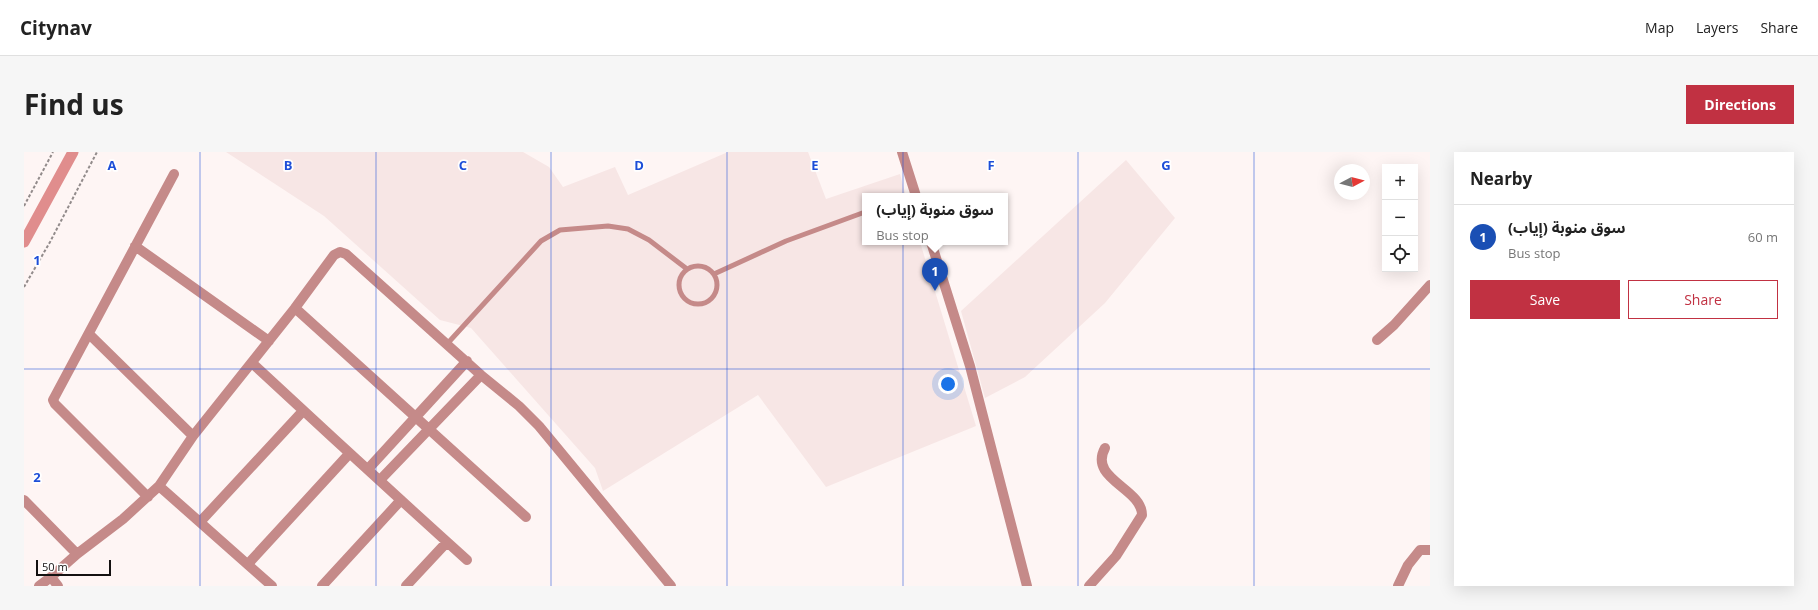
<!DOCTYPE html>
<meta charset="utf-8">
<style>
body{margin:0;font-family:"Open Sans","Noto Sans Arabic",sans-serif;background:#f6f6f6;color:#222}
.controls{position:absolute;right:12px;top:12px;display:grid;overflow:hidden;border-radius:0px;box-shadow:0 4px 16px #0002}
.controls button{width:36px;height:36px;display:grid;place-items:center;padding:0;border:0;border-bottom:1px solid #e0e0e0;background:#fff;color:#222;font:20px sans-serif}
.compass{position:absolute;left:1310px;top:12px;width:36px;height:36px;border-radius:50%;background:#fff;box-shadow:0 4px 16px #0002;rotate:83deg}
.scale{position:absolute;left:12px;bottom:10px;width:75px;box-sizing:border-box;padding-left:4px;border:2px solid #141111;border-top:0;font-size:11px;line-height:14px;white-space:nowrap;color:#141111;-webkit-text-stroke:3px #fff;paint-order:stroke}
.you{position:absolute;left:924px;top:232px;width:14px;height:14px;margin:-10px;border:3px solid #fff;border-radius:50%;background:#1a73e8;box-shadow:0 0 0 6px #1a73e833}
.badge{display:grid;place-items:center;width:26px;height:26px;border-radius:50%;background:#c13142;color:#fff;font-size:13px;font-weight:700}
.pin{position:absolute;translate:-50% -33px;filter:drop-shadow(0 1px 2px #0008)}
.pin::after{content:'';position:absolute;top:21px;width:14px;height:12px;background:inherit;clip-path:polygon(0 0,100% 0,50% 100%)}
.popup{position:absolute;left:838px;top:41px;width:146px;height:52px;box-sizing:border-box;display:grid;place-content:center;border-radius:0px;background:#fff;filter:drop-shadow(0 1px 3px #0005);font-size:13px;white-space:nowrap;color:#767676}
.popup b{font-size:15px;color:#222}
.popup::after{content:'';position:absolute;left:50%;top:100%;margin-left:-8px;border:8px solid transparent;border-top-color:#fff}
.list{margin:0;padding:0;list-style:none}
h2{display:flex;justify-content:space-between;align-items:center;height:52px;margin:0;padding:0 16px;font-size:17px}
h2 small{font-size:13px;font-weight:400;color:#767676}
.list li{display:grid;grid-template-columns:26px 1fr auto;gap:12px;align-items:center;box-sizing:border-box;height:64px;padding:0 16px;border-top:1px solid #e0e0e0}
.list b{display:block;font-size:15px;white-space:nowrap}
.list p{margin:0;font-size:13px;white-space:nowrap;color:#767676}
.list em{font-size:13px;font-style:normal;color:#767676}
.actions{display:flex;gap:8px;padding:12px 16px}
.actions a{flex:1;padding:9px 0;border:1px solid #c13142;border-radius:0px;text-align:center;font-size:14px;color:#c13142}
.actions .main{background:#c13142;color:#fff}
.icon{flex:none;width:22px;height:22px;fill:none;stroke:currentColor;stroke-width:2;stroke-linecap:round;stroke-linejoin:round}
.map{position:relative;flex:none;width:1406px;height:434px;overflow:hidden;border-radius:0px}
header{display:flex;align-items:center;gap:24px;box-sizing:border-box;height:56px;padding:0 20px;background:#fff;border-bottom:1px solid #e0e0e0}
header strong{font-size:19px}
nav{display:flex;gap:22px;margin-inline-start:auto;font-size:14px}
.intro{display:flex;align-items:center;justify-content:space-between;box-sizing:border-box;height:96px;padding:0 24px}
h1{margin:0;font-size:28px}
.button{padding:10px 18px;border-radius:0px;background:#c13142;color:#fff;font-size:14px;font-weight:700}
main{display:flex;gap:24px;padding:0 24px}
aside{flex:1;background:#fff;border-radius:0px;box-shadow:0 4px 16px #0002}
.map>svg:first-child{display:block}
</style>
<header>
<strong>Citynav</strong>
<nav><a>Map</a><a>Layers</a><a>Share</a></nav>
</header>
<div class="intro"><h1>Find us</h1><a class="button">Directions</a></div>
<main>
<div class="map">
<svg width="1406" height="434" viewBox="0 0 1406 434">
<rect width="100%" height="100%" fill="#fef5f4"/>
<path fill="#f7e6e5" d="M 202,0 L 499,0 L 525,15 L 539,35 L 591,15 L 604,43 L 704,0 L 784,0 L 802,47 L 876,22 L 882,44 L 841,44 L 841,90 L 896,90 L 952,274 L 802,335 L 734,243 L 579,339 L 571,316 L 447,176 L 416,168 L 300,64 Z
M 1102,8 L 1151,66 L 1081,151 L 1001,225 L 961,246 L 937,159 Z"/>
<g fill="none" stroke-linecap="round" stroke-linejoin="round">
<path stroke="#e08d8d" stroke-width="11" d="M 0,90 L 49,0"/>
<path stroke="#928b8b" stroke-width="2" stroke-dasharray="3 2" stroke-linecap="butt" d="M 0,54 L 29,0
M 0,135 L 26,90 L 73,0"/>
<path stroke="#c58a89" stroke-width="5" d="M655 133a19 19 0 1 1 38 0a19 19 0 1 1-38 0Z
M 690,122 L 762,89 L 841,60
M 423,192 L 517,89 L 536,78 L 584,74 L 604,77 L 625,88 L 663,117"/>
<path stroke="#c58a89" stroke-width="10" d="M 878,0 L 892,44
M 907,90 L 946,214 L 1003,434
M 111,94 L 245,189
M 271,156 L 502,365
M 65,182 L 169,284
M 1353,188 L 1370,173 L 1406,133
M 228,211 C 299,277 371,343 443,408
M 344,317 L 443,209
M 356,328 L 457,223
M 135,334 L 248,434
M 124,345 L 31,252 L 29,248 L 150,22
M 0,348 L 53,402 L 27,425 L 15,434
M 176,370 L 279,259
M 53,402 L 99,367 L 135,334 L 169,284 L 271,156 L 310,103 L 316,100 L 322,102 L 457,223 L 495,254 L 515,274 L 647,434
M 224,412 L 325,302
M 27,425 L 34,434
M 298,434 L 377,348
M 382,434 L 423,390
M 1065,434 L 1092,404 L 1118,363 C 1118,336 1064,327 1081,296
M 1374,434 L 1384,413 L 1396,398 L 1406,398"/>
</g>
<path fill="none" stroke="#1d4ed8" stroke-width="1" stroke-opacity="0.55" d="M 176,0 L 176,434M 352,0 L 352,434M 527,0 L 527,434M 703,0 L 703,434M 879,0 L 879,434M 1054,0 L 1054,434M 1230,0 L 1230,434M 0,217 L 1406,217"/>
<g font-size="13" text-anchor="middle" font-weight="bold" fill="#1d4ed8" stroke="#fff" stroke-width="3.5" stroke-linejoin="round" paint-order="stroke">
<text x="88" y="18">A</text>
<text x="264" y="18">B</text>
<text x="439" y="18">C</text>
<text x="615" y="18">D</text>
<text x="791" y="18">E</text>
<text x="967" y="18">F</text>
<text x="1142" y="18">G</text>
<text x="13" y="113">1</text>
<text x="13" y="330">2</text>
</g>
</svg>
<div class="controls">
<button>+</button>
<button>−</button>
<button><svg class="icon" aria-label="locate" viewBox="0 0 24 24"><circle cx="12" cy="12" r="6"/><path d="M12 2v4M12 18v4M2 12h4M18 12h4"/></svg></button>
</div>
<svg class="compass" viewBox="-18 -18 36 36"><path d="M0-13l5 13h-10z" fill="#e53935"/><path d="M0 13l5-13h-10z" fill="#767676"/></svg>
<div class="scale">50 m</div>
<div class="you"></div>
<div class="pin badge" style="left:911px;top:139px;background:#1a4fb4">1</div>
<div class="popup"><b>سوق منوبة (إياب)</b>Bus stop</div>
</div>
<aside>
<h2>Nearby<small></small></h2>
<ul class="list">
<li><span class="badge" style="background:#1a4fb4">1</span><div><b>سوق منوبة (إياب)</b><p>Bus stop</p></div><em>60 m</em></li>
</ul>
<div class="actions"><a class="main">Save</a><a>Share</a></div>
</aside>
</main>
